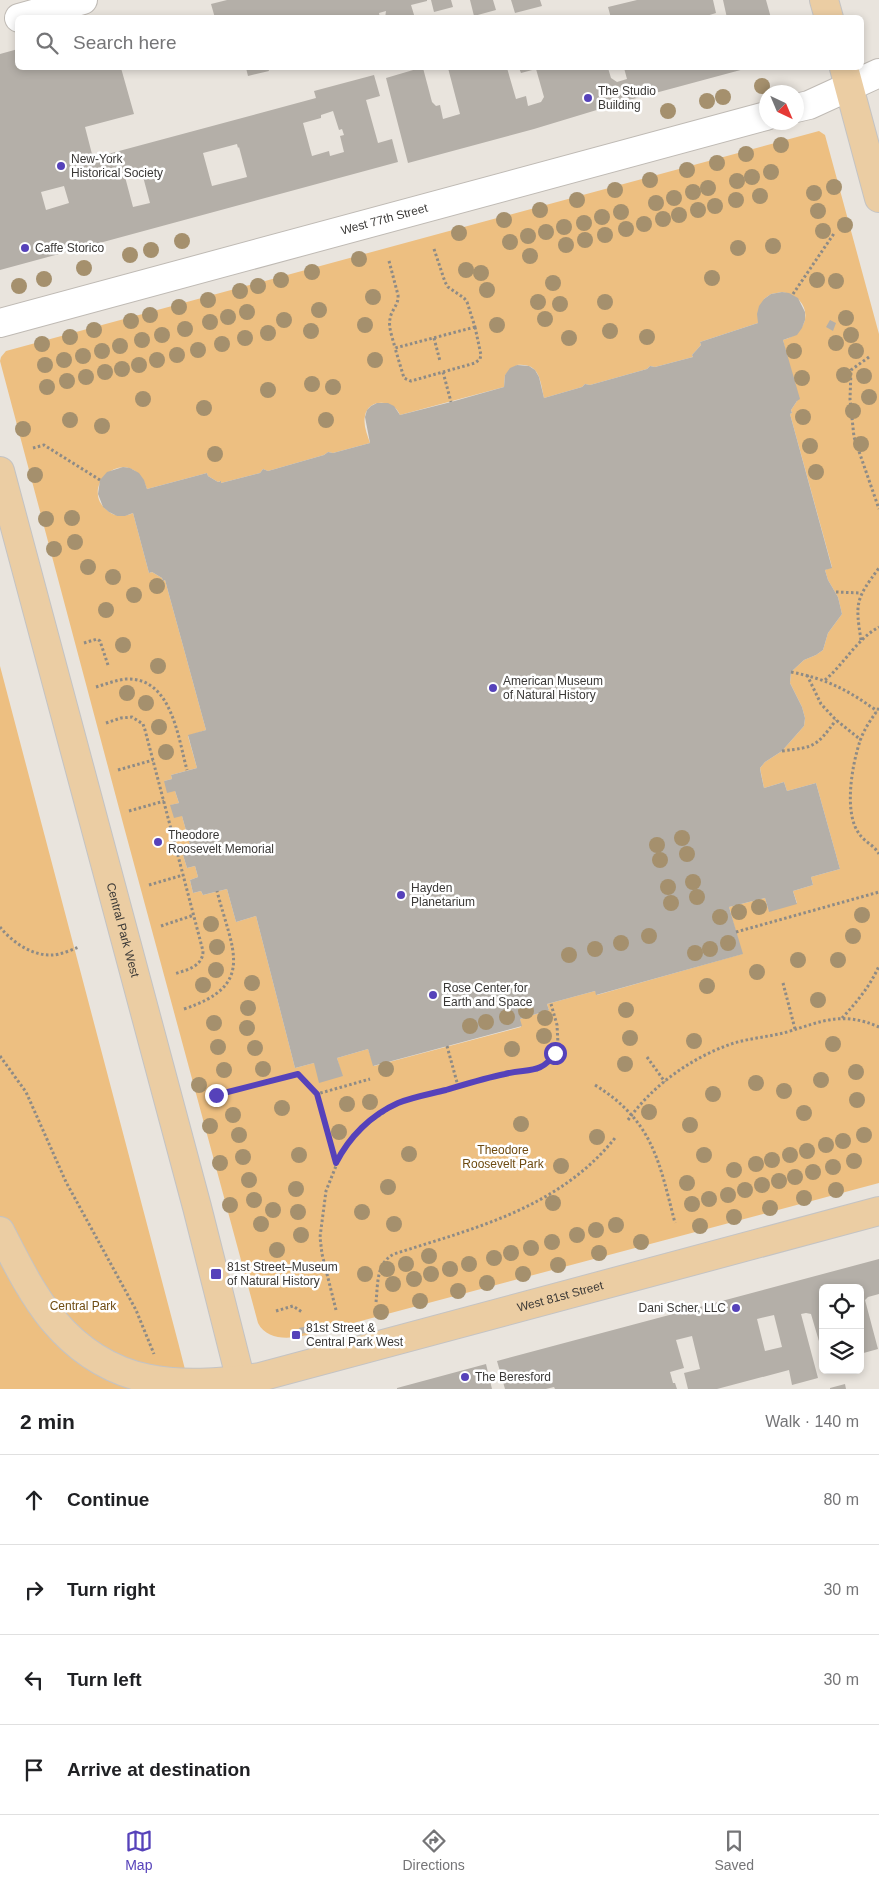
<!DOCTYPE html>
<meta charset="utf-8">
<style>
body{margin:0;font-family:Helvetica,sans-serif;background:#f2f2f2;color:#202124}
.controls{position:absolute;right:15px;bottom:15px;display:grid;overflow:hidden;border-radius:8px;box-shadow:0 2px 8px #0003}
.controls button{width:45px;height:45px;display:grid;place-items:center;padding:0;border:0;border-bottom:1px solid #e0e0e0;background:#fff;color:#202124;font:25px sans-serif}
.compass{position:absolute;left:759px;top:85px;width:45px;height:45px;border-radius:50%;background:#fff;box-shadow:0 2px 8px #0003;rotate:136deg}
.stop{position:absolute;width:15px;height:15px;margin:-11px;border:4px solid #5642ba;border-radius:50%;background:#fff}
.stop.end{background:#5642ba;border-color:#fff;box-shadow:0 1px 5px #0008}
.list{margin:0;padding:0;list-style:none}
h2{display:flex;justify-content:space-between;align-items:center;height:65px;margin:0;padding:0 20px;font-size:21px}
h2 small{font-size:16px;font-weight:400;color:#757577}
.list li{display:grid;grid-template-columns:32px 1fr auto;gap:15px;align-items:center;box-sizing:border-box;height:90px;padding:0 20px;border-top:1px solid #e0e0e0}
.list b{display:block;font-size:19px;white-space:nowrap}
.list em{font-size:16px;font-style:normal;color:#757577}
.icon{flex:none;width:28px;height:28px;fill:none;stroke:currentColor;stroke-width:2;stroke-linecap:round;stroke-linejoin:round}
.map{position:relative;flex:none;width:879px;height:1389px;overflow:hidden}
.search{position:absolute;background:#fff;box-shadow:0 2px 8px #0003;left:15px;right:15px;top:15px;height:55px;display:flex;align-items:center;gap:12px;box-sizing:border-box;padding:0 18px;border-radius:8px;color:#757577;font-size:19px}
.sheet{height:425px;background:#fff}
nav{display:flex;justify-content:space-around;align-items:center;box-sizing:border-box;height:70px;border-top:1px solid #e0e0e0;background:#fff;font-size:14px;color:#757577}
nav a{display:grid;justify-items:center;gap:2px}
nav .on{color:#5642ba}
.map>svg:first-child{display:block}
</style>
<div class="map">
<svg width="879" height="1389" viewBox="0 0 879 1389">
<rect width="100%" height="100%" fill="#e9e4dd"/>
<path fill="#edbf81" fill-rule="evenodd" d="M 819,131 L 825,135 L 879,334 L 879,1183 L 312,1334 C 295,1338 268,1343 258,1323 L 124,827 L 0,361 L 1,357 L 6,351 ZM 782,292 C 813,297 813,332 783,340 L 797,401 L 791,410 L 792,413 L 790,414 L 832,567 L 825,570 L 828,580 L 838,597 L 842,614 L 828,633 L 823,650 L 816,655 L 804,660 L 791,672 L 790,683 L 802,707 L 805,718 L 804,726 L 782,751 L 765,762 L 760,768 L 764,788 L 784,782 L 787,791 L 816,783 L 840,869 L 811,877 L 813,885 L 793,891 L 797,903 L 769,911 L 765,898 L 729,907 L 742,954 L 597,995 L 595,991 L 547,1004 L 549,1010 L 520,1019 L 521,1027 L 374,1066 L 368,1049 L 337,1058 L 342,1076 L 314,1063 L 295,1068 L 256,916 L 236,922 L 227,889 L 203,895 L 201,891 L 193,893 L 190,880 L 198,877 L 195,866 L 187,868 L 183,855 L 192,852 L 182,816 L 171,805 L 179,803 L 175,791 L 164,781 L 172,779 L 171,775 L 197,768 L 188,736 L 206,730 L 165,580 L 163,581 L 162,578 L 152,572 L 149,573 L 133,513 C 125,517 115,517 108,511 C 75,486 131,440 147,489 L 207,473 L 208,476 L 218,482 L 220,481 L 221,483 L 260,473 L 263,469 L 268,471 L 324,455 L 328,452 L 333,453 L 370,443 C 367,434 363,425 365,416 C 368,398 394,399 400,415 L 504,387 L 505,375 L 517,365 C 540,363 540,380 544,398 L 582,387 L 585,384 L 590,385 L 647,369 L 650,366 L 655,367 L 693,357 L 692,355 L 701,345 L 700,342 L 758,323 L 764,299 L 771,294 Z
M 0,666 L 178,1342 L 190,1389 L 0,1389 Z"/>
<path fill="#b4afa8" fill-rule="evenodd" d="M 227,0 L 427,0 L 427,1 L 411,5 L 415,18 L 385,18 L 386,11 L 379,13 L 380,18 L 215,18 L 211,4 Z
M 431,0 L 451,0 L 453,7 L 434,12 Z
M 470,0 L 493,0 L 496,10 L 474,16 Z
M 511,0 L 540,0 L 542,6 L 515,13 Z
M 637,0 L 713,0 L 716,13 L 700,18 L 611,18 L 608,7 Z
M 723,0 L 766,0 L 771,18 L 727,18 Z
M 18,49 L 18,68 L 121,68 L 134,114 L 85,127 L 93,158 L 316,98 L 314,91 L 374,75 L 380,96 L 366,100 L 378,143 L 392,139 L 398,162 L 0,270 L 0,54 ZM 333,111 L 339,130 L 342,129 L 344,135 L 340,136 L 344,152 L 330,156 L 329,151 L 312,156 L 303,123 L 321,118 L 321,115 ZM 237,144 L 238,148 L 239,147 L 247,177 L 212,186 L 203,153 ZM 141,169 L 150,203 L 133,207 L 124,173 ZM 64,186 L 69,203 L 46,210 L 41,192 Z
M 246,68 L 268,68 L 269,71 L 248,76 Z
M 420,68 L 423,68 L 432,102 L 436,106 L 440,105 L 443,119 L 460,114 L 448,68 L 507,68 L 516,99 L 526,96 L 528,106 L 541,102 L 544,97 L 536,69 L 521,73 L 519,68 L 608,68 L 611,78 L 617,82 L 627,79 L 624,68 L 748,68 L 633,99 L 534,129 L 408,163 L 386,78 Z
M 782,292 L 789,293 L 798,298 L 805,312 L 805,320 L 802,328 L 797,335 L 783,340 L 800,399 L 797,401 L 791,410 L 792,413 L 790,414 L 832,568 L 825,570 L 828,580 L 838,597 L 842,614 L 828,633 L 823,650 L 816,655 L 804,660 L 791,672 L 790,683 L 802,707 L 805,718 L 804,726 L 782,751 L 765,762 L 760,768 L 761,774 L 764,788 L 784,782 L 787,791 L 816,783 L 840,869 L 811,877 L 813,885 L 793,891 L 797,904 L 769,912 L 765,898 L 729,907 L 743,954 L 596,995 L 595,991 L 547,1004 L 549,1010 L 520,1019 L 522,1026 L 373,1066 L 368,1049 L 337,1058 L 343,1076 L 319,1083 L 314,1063 L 295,1068 L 256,916 L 236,922 L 227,889 L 203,895 L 201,891 L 193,893 L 190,880 L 198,877 L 195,866 L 187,868 L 183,855 L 192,852 L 182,816 L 174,818 L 170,805 L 179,803 L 175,791 L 167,793 L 164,781 L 172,779 L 171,775 L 197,768 L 188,735 L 206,730 L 165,580 L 163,581 L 162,578 L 152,572 L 149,573 L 133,513 L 125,516 L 117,516 L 109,512 L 103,507 L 98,494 L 100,480 L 107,472 L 123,467 L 130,468 L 139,473 L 144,480 L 147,489 L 207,473 L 208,476 L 218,482 L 221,481 L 221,483 L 260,473 L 263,469 L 268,471 L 324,455 L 328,452 L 333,453 L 370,443 L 365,417 L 367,410 L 371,406 L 377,403 L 388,403 L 394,406 L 400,415 L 451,402 L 504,387 L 505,375 L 510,368 L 517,365 L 529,366 L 535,370 L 539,377 L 544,398 L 582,387 L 585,384 L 590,385 L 647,369 L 650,366 L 655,367 L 693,357 L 692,355 L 701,345 L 700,342 L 758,323 L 757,314 L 759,306 L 764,299 L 771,294 Z
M 830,320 L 836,323 L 833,331 L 826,327 Z
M 879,1259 L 879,1294 L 868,1297 L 865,1300 L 878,1349 L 860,1354 L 860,1288 L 823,1288 L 823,1355 L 811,1314 L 806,1313 L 801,1314 L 818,1378 L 792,1385 L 789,1370 L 717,1389 L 688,1389 L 684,1373 L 700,1369 L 692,1336 L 676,1340 L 684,1368 L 670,1372 L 673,1383 L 675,1383 L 677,1389 L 555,1389 L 554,1387 L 546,1389 L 505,1389 L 497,1361 ZM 774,1315 L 782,1347 L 765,1351 L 757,1319 Z
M 312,1325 L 314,1331 L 301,1334 L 299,1328 Z
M 486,1364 L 492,1389 L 397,1389 L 397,1388 Z
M 845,1384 L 846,1389 L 830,1389 L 830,1388 Z"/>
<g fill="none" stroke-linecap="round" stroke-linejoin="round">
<defs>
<g id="minor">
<path d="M 19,18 L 83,0"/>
<path d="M 796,108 L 809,105 L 879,73"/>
<path id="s1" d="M 0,323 L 766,116"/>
</g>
<g id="major">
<path d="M 824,0 L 829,18"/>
<path d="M 844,68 L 879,198"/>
<path id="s2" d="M 0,471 L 197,1207 L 243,1389"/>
<path id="s3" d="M 0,1231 C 16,1262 31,1293 53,1320 C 110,1388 178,1389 260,1377 L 879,1211"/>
</g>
</defs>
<use href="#minor" stroke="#bfbab4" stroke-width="30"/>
<use href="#major" stroke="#c4c3c3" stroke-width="30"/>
<path stroke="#8e8b86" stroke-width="3" stroke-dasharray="2.5 2.5" stroke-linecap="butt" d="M 434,249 L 445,282 L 448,287 L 464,298 L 467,302 L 475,327
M 389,261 L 398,295 C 399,305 391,310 390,319 C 388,327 393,339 395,348
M 793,294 L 835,232
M 475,327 L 481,355 L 480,359 L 475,363 L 411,381 L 404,378 L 395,348 Z
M 434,338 L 440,361
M 869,357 L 851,370 L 850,399 L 854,437 L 879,509
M 443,372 L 451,402
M 33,448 L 44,445 L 100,480
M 836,592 L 861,593
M 861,640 C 855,602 856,599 879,568
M 84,643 L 97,639 L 100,641 L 108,665
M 791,672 C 827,679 848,690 877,711
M 807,675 L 821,704 L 836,720 L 861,740
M 825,680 C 844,664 857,639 879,627
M 96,687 C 106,684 116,680 126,679 C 172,677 178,738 187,770
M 879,708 C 872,718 864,729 860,741 C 852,765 843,814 860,835 C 865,842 875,846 879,854
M 106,723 L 121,718 L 132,717 L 143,724 L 145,730 L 203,951 C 203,967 186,970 174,974
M 782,751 C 815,747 816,747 836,720
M 118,770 L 153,760
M 129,811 L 164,801
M 173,838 L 187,834
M 149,885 L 183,875
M 161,926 L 194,915
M 0,927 C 12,942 32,956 52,955 C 60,955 71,950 79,947
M 736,932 L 879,892
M 783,983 L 795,1029
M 184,1009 C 257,985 232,950 217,891
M 842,1018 C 857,1002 870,986 879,966
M 447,1046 L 458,1086
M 0,1056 L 26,1092 L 66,1182 L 136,1310 L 154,1354
M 647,1057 L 665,1082
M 595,1085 C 653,1121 659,1161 675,1223
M 208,1097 L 298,1074 L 317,1094
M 628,1120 C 653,1085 691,1058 731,1044 C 749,1038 769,1037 787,1032 C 823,1021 842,1011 879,1027
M 336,1163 L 317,1094 L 370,1079
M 376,1302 C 378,1284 376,1263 394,1254 C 475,1228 559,1208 615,1138
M 336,1310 L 322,1254 L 320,1237 L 326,1191 L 342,1151 L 362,1127 L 398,1103 L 496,1076 L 516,1071 L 537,1070 L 544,1065 L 551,1059 L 558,1044 L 557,1025 L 551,1004
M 276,1311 L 293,1306 L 302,1312"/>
<use href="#minor" stroke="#fff" stroke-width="28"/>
<use href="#major" stroke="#ebcda3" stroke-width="28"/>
</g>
<g fill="#a5906d">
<circle cx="762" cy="86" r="8"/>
<circle cx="723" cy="97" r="8"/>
<circle cx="707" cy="101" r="8"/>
<circle cx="668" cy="111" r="8"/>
<circle cx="781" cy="145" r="8"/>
<circle cx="746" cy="154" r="8"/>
<circle cx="717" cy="163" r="8"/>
<circle cx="687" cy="170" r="8"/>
<circle cx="771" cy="172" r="8"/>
<circle cx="752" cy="177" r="8"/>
<circle cx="650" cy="180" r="8"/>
<circle cx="737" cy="181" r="8"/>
<circle cx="834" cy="187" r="8"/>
<circle cx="708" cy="188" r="8"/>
<circle cx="615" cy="190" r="8"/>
<circle cx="693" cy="192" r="8"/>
<circle cx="814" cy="193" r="8"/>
<circle cx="760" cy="196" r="8"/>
<circle cx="674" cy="198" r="8"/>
<circle cx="577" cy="200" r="8"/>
<circle cx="736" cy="200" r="8"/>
<circle cx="656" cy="203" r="8"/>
<circle cx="715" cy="206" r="8"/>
<circle cx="540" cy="210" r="8"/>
<circle cx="698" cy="210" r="8"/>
<circle cx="818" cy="211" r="8"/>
<circle cx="621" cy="212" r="8"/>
<circle cx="679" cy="215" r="8"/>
<circle cx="602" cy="217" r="8"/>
<circle cx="663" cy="219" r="8"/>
<circle cx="504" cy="220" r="8"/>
<circle cx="584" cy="223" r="8"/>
<circle cx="644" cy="224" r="8"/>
<circle cx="845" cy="225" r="8"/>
<circle cx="564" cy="227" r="8"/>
<circle cx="626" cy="229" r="8"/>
<circle cx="823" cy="231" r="8"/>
<circle cx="546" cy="232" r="8"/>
<circle cx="459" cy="233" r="8"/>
<circle cx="605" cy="235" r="8"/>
<circle cx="528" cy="236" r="8"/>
<circle cx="585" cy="240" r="8"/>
<circle cx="182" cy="241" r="8"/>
<circle cx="510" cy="242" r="8"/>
<circle cx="566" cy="245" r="8"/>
<circle cx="773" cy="246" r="8"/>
<circle cx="738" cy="248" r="8"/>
<circle cx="151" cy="250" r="8"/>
<circle cx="130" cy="255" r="8"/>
<circle cx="530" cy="256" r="8"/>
<circle cx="359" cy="259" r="8"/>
<circle cx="84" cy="268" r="8"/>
<circle cx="466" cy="270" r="8"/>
<circle cx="312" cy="272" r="8"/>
<circle cx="481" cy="273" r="8"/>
<circle cx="712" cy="278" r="8"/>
<circle cx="44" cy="279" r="8"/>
<circle cx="281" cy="280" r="8"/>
<circle cx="817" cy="280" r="8"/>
<circle cx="836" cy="281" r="8"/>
<circle cx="553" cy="283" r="8"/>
<circle cx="19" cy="286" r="8"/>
<circle cx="258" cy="286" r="8"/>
<circle cx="487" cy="290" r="8"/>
<circle cx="240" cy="291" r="8"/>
<circle cx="373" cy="297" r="8"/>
<circle cx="208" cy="300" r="8"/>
<circle cx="538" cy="302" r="8"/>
<circle cx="605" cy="302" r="8"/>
<circle cx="560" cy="304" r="8"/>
<circle cx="179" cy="307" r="8"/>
<circle cx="319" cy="310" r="8"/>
<circle cx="247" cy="312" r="8"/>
<circle cx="150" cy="315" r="8"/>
<circle cx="228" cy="317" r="8"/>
<circle cx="846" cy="318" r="8"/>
<circle cx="545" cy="319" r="8"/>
<circle cx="284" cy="320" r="8"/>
<circle cx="131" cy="321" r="8"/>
<circle cx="210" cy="322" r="8"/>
<circle cx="365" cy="325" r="8"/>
<circle cx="497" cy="325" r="8"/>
<circle cx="185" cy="329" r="8"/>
<circle cx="94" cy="330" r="8"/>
<circle cx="311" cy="331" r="8"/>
<circle cx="610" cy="331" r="8"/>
<circle cx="268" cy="333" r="8"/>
<circle cx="162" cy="335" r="8"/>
<circle cx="851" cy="335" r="8"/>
<circle cx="70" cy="337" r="8"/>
<circle cx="647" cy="337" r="8"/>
<circle cx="245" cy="338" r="8"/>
<circle cx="569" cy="338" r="8"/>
<circle cx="142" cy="340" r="8"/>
<circle cx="836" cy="343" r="8"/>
<circle cx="42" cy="344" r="8"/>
<circle cx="222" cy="344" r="8"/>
<circle cx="120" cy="346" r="8"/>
<circle cx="198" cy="350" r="8"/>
<circle cx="102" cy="351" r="8"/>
<circle cx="794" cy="351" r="8"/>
<circle cx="856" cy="351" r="8"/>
<circle cx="177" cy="355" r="8"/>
<circle cx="83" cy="356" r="8"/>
<circle cx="64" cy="360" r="8"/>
<circle cx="157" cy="360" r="8"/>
<circle cx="375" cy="360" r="8"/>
<circle cx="45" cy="365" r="8"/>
<circle cx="139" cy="365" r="8"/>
<circle cx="122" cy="369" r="8"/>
<circle cx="105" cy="372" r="8"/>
<circle cx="844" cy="375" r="8"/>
<circle cx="864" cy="376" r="8"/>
<circle cx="86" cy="377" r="8"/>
<circle cx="802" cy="378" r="8"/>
<circle cx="67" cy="381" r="8"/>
<circle cx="312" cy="384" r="8"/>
<circle cx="47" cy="387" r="8"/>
<circle cx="333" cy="387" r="8"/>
<circle cx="268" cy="390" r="8"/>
<circle cx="869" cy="397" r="8"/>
<circle cx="143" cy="399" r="8"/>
<circle cx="204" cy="408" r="8"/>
<circle cx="853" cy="411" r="8"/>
<circle cx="803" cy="417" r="8"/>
<circle cx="70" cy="420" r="8"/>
<circle cx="326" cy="420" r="8"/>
<circle cx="102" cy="426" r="8"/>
<circle cx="23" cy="429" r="8"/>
<circle cx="861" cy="444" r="8"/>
<circle cx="810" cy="446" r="8"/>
<circle cx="215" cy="454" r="8"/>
<circle cx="816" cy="472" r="8"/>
<circle cx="35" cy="475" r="8"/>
<circle cx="72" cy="518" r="8"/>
<circle cx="46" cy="519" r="8"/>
<circle cx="75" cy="542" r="8"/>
<circle cx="54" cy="549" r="8"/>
<circle cx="88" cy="567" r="8"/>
<circle cx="113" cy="577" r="8"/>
<circle cx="157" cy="586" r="8"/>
<circle cx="134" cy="595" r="8"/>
<circle cx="106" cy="610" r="8"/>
<circle cx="123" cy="645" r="8"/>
<circle cx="158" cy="666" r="8"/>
<circle cx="127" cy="693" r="8"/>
<circle cx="146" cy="703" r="8"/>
<circle cx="159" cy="727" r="8"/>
<circle cx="166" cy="752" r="8"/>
<circle cx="682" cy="838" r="8"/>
<circle cx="657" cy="845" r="8"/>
<circle cx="687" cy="854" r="8"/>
<circle cx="660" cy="860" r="8"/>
<circle cx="693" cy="882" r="8"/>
<circle cx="668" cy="887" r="8"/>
<circle cx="697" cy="897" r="8"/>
<circle cx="671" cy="903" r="8"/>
<circle cx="759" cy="907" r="8"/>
<circle cx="739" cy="912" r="8"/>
<circle cx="862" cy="915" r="8"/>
<circle cx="720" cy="917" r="8"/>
<circle cx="211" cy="924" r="8"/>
<circle cx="649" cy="936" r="8"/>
<circle cx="853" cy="936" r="8"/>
<circle cx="621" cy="943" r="8"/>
<circle cx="728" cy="943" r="8"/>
<circle cx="217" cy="947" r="8"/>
<circle cx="595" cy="949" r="8"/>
<circle cx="710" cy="949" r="8"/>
<circle cx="695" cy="953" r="8"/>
<circle cx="569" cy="955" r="8"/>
<circle cx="798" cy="960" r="8"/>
<circle cx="838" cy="960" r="8"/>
<circle cx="216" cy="970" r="8"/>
<circle cx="757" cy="972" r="8"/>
<circle cx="252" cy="983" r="8"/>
<circle cx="203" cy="985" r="8"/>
<circle cx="707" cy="986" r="8"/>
<circle cx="818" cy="1000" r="8"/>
<circle cx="248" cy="1008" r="8"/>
<circle cx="626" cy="1010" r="8"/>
<circle cx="526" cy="1011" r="8"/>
<circle cx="507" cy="1017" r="8"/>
<circle cx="545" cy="1018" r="8"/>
<circle cx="486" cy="1022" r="8"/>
<circle cx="214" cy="1023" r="8"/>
<circle cx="470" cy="1026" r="8"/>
<circle cx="247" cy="1028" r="8"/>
<circle cx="544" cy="1036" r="8"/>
<circle cx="630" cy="1038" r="8"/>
<circle cx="694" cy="1041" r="8"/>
<circle cx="833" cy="1044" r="8"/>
<circle cx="218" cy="1047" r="8"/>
<circle cx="255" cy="1048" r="8"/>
<circle cx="512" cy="1049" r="8"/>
<circle cx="625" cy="1064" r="8"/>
<circle cx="263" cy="1069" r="8"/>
<circle cx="386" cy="1069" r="8"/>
<circle cx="224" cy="1070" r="8"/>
<circle cx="856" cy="1072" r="8"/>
<circle cx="821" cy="1080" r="8"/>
<circle cx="756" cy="1083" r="8"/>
<circle cx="199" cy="1085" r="8"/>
<circle cx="784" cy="1091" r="8"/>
<circle cx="713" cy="1094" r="8"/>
<circle cx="857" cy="1100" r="8"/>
<circle cx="370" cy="1102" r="8"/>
<circle cx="347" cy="1104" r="8"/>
<circle cx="282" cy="1108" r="8"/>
<circle cx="649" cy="1112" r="8"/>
<circle cx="804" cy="1113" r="8"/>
<circle cx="233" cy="1115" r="8"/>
<circle cx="521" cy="1124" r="8"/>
<circle cx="690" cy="1125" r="8"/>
<circle cx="210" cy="1126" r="8"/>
<circle cx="339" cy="1132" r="8"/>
<circle cx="239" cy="1135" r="8"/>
<circle cx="864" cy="1135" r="8"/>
<circle cx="597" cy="1137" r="8"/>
<circle cx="843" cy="1141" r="8"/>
<circle cx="826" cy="1145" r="8"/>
<circle cx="807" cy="1151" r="8"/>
<circle cx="409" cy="1154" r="8"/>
<circle cx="299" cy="1155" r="8"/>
<circle cx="704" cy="1155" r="8"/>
<circle cx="790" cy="1155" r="8"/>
<circle cx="243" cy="1157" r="8"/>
<circle cx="772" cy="1160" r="8"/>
<circle cx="854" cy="1161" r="8"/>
<circle cx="220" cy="1163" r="8"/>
<circle cx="756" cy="1164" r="8"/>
<circle cx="561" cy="1166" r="8"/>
<circle cx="833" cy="1167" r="8"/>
<circle cx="734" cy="1170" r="8"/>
<circle cx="813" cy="1172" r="8"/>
<circle cx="795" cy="1177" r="8"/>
<circle cx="249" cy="1180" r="8"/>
<circle cx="779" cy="1181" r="8"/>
<circle cx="687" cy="1183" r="8"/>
<circle cx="762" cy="1185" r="8"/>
<circle cx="388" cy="1187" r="8"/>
<circle cx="296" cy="1189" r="8"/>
<circle cx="745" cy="1190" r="8"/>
<circle cx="836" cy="1190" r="8"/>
<circle cx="728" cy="1195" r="8"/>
<circle cx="804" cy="1198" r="8"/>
<circle cx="709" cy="1199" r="8"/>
<circle cx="254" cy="1200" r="8"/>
<circle cx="553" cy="1203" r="8"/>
<circle cx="692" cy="1204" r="8"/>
<circle cx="230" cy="1205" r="8"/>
<circle cx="770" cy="1208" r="8"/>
<circle cx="273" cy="1210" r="8"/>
<circle cx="298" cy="1212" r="8"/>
<circle cx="362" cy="1212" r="8"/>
<circle cx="734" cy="1217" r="8"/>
<circle cx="261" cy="1224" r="8"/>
<circle cx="394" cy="1224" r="8"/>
<circle cx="616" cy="1225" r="8"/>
<circle cx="700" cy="1226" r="8"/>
<circle cx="596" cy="1230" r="8"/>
<circle cx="301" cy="1235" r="8"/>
<circle cx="577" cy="1235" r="8"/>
<circle cx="552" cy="1242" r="8"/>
<circle cx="641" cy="1242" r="8"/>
<circle cx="531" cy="1248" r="8"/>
<circle cx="277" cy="1250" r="8"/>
<circle cx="511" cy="1253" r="8"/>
<circle cx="599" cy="1253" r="8"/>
<circle cx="429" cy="1256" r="8"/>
<circle cx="494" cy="1258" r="8"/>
<circle cx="406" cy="1264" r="8"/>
<circle cx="469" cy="1264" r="8"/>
<circle cx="558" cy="1265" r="8"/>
<circle cx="387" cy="1269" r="8"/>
<circle cx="450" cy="1269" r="8"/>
<circle cx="365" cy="1274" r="8"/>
<circle cx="431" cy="1274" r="8"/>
<circle cx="523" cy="1274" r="8"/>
<circle cx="414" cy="1279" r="8"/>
<circle cx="487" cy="1283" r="8"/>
<circle cx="393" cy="1284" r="8"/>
<circle cx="458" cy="1291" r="8"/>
<circle cx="420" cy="1301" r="8"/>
<circle cx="381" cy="1312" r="8"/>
</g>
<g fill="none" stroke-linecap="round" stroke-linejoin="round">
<path stroke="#5642ba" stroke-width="6" d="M 216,1095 L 298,1074 L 317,1094 L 336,1163 C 349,1137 371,1115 398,1103 C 413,1097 430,1094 446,1090 C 466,1084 485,1078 505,1074 C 528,1068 541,1075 555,1053"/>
</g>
<g fill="#5642ba" stroke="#fff" stroke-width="2">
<circle cx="588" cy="98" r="5"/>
<circle cx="61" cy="166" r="5"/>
<circle cx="25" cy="248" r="5"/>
<circle cx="493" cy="688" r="5"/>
<circle cx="158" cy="842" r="5"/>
<circle cx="401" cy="895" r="5"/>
<circle cx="433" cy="995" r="5"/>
<rect x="210" y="1268" width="12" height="12" rx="2.5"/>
<circle cx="736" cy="1308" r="5"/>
<rect x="291" y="1330" width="10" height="10" rx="2.5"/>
<circle cx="465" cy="1377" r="5"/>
</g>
<g text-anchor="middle" stroke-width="5" stroke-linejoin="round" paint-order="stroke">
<g font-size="12" fill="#3a3836" stroke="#fff" text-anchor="start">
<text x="598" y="95">The Studio<tspan x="598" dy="14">Building</tspan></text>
<text x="71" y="163">New-York<tspan x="71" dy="14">Historical Society</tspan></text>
<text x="35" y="252">Caffe Storico</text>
<text x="503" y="685">American Museum<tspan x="503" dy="14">of Natural History</tspan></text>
<text x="168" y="839">Theodore<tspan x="168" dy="14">Roosevelt Memorial</tspan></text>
<text x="411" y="892">Hayden<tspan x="411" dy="14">Planetarium</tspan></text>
<text x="443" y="992">Rose Center for<tspan x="443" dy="14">Earth and Space</tspan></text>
<text x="227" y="1271">81st Street–Museum<tspan x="227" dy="14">of Natural History</tspan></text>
<text x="726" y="1312" text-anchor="end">Dani Scher, LLC</text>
<text x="306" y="1332">81st Street &amp;<tspan x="306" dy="14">Central Park West</tspan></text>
<text x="475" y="1381">The Beresford</text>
</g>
<g font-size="12" fill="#3a3836" stroke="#fff">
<text dy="4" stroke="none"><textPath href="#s1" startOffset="398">West 77th Street</textPath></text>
<text dy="4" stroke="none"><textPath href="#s2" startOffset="475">Central Park West</textPath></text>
<text dy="4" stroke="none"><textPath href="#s3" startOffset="641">West 81st Street</textPath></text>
</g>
<g font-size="12" fill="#6e4b11" stroke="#fff">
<text x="503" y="1154">Theodore<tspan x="503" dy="14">Roosevelt Park</tspan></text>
<text x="83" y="1310">Central Park</text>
</g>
</g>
</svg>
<div class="controls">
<button><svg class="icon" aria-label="locate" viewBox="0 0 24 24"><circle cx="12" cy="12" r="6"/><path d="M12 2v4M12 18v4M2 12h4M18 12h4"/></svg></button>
<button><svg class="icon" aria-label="layers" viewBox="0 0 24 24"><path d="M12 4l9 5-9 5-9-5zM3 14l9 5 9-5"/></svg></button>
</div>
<svg class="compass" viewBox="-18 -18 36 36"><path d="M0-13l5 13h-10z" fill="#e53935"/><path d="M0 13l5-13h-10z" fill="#757577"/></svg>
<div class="stop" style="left:555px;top:1053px"></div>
<div class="stop end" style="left:216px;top:1095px"></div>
<div class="search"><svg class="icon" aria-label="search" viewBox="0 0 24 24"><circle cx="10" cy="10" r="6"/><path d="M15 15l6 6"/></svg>Search here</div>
</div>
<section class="sheet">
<h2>2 min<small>Walk · 140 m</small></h2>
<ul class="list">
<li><svg class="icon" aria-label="ahead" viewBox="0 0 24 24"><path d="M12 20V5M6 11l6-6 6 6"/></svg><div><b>Continue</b></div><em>80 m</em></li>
<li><svg class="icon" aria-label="right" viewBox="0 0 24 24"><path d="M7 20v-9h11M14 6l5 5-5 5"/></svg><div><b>Turn right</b></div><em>30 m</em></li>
<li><svg class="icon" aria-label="left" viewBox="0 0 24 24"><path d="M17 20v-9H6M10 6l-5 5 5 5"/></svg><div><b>Turn left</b></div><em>30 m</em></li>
<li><svg class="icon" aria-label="arrive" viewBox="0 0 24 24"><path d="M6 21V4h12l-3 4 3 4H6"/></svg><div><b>Arrive at destination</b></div></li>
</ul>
</section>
<nav>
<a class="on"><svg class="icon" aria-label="map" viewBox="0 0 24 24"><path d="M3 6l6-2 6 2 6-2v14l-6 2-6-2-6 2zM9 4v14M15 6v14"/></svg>Map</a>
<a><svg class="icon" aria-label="directions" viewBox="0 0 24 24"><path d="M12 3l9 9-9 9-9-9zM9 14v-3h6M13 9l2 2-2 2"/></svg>Directions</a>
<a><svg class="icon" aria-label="saved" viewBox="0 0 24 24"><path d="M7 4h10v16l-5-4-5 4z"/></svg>Saved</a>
</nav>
